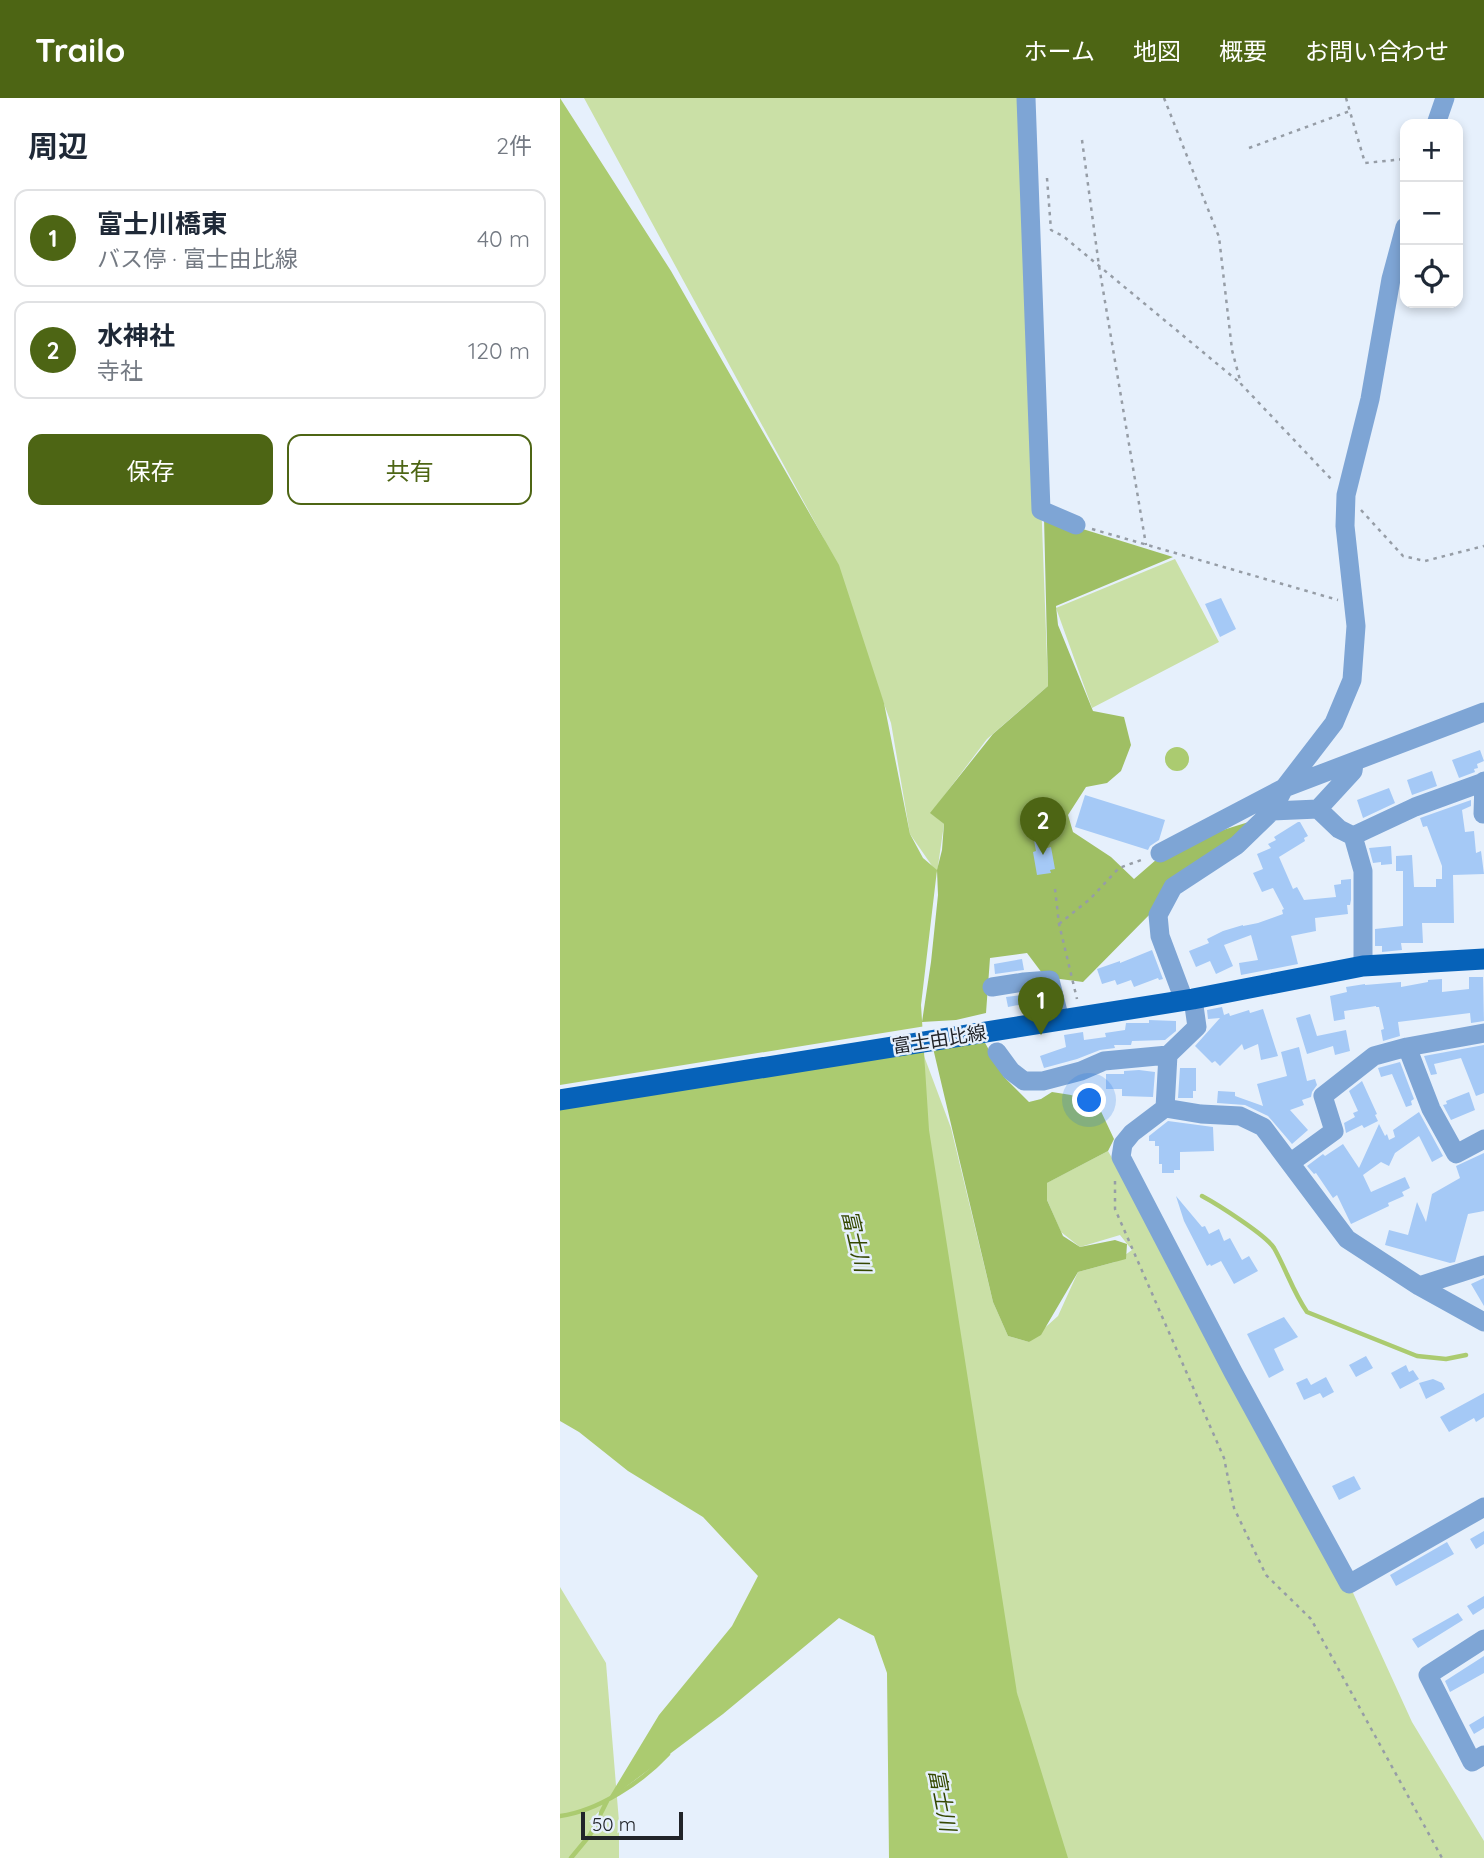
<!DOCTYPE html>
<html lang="ja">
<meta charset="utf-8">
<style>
body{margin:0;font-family:Quicksand,"Noto Sans JP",sans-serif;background:#f6f6f7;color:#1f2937}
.controls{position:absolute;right:21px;top:21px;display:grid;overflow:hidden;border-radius:14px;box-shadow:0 4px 10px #0003}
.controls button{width:63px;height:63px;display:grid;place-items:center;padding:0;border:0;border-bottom:2px solid #e0e1e3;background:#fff;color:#1f2937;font:35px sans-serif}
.scale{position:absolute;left:21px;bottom:18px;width:102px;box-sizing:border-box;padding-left:7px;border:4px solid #212429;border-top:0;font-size:19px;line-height:24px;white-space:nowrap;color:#212429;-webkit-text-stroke:5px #e6f0fc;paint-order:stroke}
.you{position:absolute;left:530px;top:1003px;width:24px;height:24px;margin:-18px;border:5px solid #fff;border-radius:50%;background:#1a73e8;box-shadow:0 0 0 10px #1a73e833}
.badge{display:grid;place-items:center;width:46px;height:46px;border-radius:50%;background:#4d6514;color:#fff;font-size:23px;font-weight:700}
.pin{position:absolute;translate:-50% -58px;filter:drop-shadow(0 2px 4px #0008)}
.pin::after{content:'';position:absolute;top:37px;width:24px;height:21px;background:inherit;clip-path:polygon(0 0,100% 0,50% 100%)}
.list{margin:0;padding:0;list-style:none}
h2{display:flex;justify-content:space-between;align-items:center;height:91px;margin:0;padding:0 28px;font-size:30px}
h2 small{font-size:23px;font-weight:400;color:#747a83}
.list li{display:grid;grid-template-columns:46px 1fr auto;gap:21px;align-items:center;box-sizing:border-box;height:98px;margin:0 14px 14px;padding:0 14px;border:2px solid #e0e1e3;border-radius:14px}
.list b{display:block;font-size:26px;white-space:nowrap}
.list p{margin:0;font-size:23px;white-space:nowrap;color:#747a83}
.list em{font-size:23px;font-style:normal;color:#747a83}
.actions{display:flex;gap:14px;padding:21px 28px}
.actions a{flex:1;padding:16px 0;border:2px solid #4d6514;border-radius:14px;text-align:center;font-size:24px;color:#4d6514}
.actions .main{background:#4d6514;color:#fff}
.icon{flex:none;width:38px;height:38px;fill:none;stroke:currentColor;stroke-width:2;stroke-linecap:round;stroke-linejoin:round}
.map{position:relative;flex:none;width:924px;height:1760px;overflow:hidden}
header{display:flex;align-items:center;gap:42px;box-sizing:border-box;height:98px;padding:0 35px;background:#4d6514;color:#fff}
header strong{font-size:33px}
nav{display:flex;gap:38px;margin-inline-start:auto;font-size:24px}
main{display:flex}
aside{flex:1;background:#fff}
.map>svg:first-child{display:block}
</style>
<header>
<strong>Trailo</strong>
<nav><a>ホーム</a><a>地図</a><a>概要</a><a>お問い合わせ</a></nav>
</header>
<main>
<aside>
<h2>周辺<small>2件</small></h2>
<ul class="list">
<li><span class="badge">1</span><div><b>富士川橋東</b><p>バス停 · 富士由比線</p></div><em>40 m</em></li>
<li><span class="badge">2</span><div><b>水神社</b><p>寺社</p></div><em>120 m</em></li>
</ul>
<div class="actions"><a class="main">保存</a><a>共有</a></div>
</aside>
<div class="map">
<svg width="924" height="1760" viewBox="0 0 924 1760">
<rect width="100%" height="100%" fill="#e6f0fc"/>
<path fill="#cae0a6" d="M 24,0 L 466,0 L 488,588 L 427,641 L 371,715 L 384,726 L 377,775 L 350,736 L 331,625 L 264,441 Z
M 615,461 L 659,544 L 532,610 L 496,510 Z
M 364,958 L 391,1030 L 433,1204 L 448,1238 L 469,1244 L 498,1218 L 518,1174 L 555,1164 L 572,1152 L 560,1137 L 520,1149 L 501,1134 L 481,1088 L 548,1053 L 673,1274 L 789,1486 L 852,1624 L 924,1743 L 924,1760 L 497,1760 L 376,1265 Z
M 0,1489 L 46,1565 L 59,1724 L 59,1760 L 0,1760 Z"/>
<path fill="#9fbf64" d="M 484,419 L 613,459 L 496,508 L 498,527 L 533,613 L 564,619 L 571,647 L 561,673 L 547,685 L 526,689 L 508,717 L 513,734 L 551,759 L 574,781 L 612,748 L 695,722 L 595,811 L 523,884 L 485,879 L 467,855 L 430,860 L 426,915 L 396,922 L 362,924 L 371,864 L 378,797 L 377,772 L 382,752 L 384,726 L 370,715 L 433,636 L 488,588 Z
M 424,943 L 444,979 L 469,1004 L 481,1001 L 492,994 L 511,997 L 538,1007 L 554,1041 L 548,1053 L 487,1085 L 487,1102 L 503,1138 L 520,1149 L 555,1142 L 567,1146 L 566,1161 L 518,1174 L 481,1237 L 469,1244 L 448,1238 L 433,1204 L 373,950 Z"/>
<path fill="#abcb70" d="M 0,0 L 111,173 L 279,467 L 324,605 L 350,736 L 363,760 L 377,772 L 361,907 L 369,1032 L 457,1595 L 508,1760 L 329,1760 L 327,1575 L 314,1538 L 279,1520 L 163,1616 L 47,1703 L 99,1617 L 172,1528 L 198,1478 L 143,1419 L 68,1373 L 19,1334 L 0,1323 Z
M605 661a12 12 0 1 1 24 0a12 12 0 1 1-24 0Z"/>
<path fill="#e6f0fc" d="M 366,928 L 367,951 L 0,1010 L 0,987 Z"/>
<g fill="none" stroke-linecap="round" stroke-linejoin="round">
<path stroke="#abcb70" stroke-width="4.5" d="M 642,1098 C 657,1106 706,1137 714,1150 C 726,1171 733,1194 747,1214 L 857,1258 L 886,1261 L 906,1257
M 0,1718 C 38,1713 82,1684 108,1656
M 11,1760 L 30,1737 L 47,1703"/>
</g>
<path fill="#a5c9f6" d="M 661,500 L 676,531 L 660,539 L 645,506 Z
M 920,652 L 924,663 L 917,666 L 918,670 L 914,671 L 915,674 L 899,680 L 892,662 Z
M 872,673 L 877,688 L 852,697 L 847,682 Z
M 829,690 L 835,705 L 803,720 L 797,702 Z
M 525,697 L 605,722 L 599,742 L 590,748 L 588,752 L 515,729 Z
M 911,702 L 911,708 L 902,712 L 905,734 L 914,733 L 916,755 L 921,753 L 924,776 L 893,777 L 894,825 L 862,825 L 863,845 L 841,845 L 842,852 L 822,854 L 822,848 L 815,848 L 815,831 L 843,828 L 843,773 L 836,773 L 836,758 L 852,757 L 854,789 L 876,789 L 876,781 L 882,781 L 882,768 L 867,728 L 863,729 L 860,720 Z
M 738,724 L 740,724 L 748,738 L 744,740 L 745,743 L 719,759 L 733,791 L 737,789 L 744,802 L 776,799 L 774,787 L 781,786 L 781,782 L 791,781 L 791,802 L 790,807 L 787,807 L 788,816 L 755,820 L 756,833 L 731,838 L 738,866 L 681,877 L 679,865 L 698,862 L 691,837 L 664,847 L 673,868 L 656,876 L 650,863 L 636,869 L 629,853 L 649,845 L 647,841 L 663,833 L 683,827 L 683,828 L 698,825 L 723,816 L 722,812 L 724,811 L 713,790 L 702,794 L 693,775 L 703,771 L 697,756 L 711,750 L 708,746 L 716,742 L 714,739 Z
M 485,740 L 487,750 L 491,749 L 495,771 L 490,772 L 491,775 L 477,777 L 473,754 L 476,753 L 474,742 Z
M 831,748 L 832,766 L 821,767 L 821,764 L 813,765 L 809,750 Z
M 592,852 L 603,881 L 599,882 L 598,880 L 574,889 L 571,882 L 557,887 L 555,882 L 542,886 L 537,871 L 560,863 L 560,865 Z
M 462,861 L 464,872 L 435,876 L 434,866 Z
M 909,879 L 923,879 L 924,923 L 911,925 L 910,915 L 838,924 L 840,938 L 823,943 L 821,932 L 824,931 L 819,909 L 816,909 L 816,908 L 784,913 L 785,921 L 774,923 L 770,898 L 787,894 L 786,889 L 805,886 L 805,887 L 841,884 L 841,889 L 868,884 L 868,882 L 882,881 L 882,894 L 909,891 Z
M 472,896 L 474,904 L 448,909 L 446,899 Z
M 662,909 L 664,917 L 669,915 L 670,918 L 689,912 L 690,915 L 703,911 L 718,958 L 701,962 L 698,946 L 684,952 L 682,946 L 660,968 L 655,963 L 652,965 L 635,948 L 660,920 L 648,921 L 647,912 Z
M 750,916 L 757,938 L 786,932 L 790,953 L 775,957 L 773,948 L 747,956 L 736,920 Z
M 589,922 L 616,923 L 616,933 L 605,942 L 572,943 L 571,947 L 554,947 L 555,950 L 540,952 L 517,961 L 484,970 L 480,958 L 506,949 L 504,937 L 523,934 L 524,942 L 546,939 L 545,935 L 565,932 L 566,925 L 589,925 Z
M 924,947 L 924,995 L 916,998 L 901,960 L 874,966 L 877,976 L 871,977 L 864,958 Z
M 739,949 L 747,983 L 755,981 L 757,987 L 752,994 L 751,999 L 742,1002 L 744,1007 L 730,1012 L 748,1032 L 732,1046 L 708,1018 L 685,1007 L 657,1005 L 658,993 L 675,994 L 675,998 L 703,1008 L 697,986 L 727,978 L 721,954 Z
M 840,964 L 854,1001 L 851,1003 L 852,1007 L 846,1009 L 832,976 L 821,979 L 818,970 Z
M 620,970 L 636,970 L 636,993 L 633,993 L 633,1000 L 618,1000 Z
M 579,972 L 595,974 L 593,999 L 562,998 L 562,991 L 546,991 L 546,976 L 564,976 L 564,973 Z
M 802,983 L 817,1016 L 815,1017 L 818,1023 L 804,1030 L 802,1027 L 786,1035 L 784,1025 L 795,1019 L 793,1015 L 798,1013 L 789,993 Z
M 909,994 L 915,1012 L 891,1022 L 883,1007 L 887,1006 L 886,1003 Z
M 859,1014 L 883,1058 L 872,1064 L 859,1038 L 835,1055 L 829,1068 L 821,1064 L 803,1077 L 811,1094 L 845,1079 L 850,1090 L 842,1094 L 844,1098 L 828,1105 L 829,1108 L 791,1126 L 777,1097 L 773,1100 L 756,1075 L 754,1076 L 747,1068 L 763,1056 L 765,1058 L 783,1046 L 799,1070 L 819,1026 L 825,1038 L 827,1036 L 829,1042 L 835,1039 L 833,1032 Z
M 608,1023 L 653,1029 L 654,1053 L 620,1054 L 620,1072 L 614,1072 L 614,1075 L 602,1075 L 602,1066 L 599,1066 L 599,1048 L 595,1048 L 595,1043 L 589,1043 L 589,1038 Z
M 924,1055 L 924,1113 L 908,1116 L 895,1164 L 890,1165 L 825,1147 L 829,1132 L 848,1137 L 857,1104 L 866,1124 L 872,1096 L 900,1080 L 896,1068 Z
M 616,1098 L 642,1129 L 645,1128 L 649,1136 L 659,1131 L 664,1143 L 670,1140 L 682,1162 L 689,1158 L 698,1173 L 674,1186 L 661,1163 L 651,1168 L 650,1166 L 647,1168 L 624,1123 Z
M 924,1180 L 924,1208 L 911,1186 Z
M 724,1219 L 738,1239 L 714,1251 L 724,1272 L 709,1280 L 687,1236 Z
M 806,1258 L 813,1270 L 796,1279 L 789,1267 Z
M 846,1267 L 849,1274 L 853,1272 L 859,1281 L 840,1291 L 831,1275 Z
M 766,1279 L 774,1294 L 763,1300 L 760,1295 L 744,1302 L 736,1285 L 747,1280 L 751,1287 Z
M 873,1281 L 882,1285 L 885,1291 L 866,1301 L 859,1285 Z
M 924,1295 L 924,1319 L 916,1324 L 914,1320 L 889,1334 L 880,1319 Z
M 794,1378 L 801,1391 L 779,1402 L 772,1388 Z
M 924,1433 L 924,1446 L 916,1451 L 910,1441 Z
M 887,1444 L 894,1456 L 836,1488 L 830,1477 Z
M 924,1498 L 924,1510 L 913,1517 L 907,1508 Z
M 898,1515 L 903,1522 L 858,1550 L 852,1541 Z
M 924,1558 L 924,1575 L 890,1594 L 885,1583 Z
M 924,1618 L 924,1630 L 914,1636 L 909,1627 Z"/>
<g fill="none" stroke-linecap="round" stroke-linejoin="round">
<path stroke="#969da6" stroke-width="2.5" stroke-dasharray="3.5 5" stroke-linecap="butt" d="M 604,0 L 659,139 L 672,252 L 681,286 L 772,382
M 786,0 L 805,65 L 845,61
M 522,42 L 539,168 L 586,447
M 689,50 L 790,13
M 487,80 L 491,132 L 503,138 L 679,284
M 801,412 L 843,458 L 865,463 L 924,448
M 532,431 L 778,502
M 495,791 L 499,826 L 517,901
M 499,826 L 530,801 L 559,770 L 584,761
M 555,1083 L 555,1111 L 664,1360 L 674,1410 L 706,1477 L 751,1521 L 882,1760"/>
<path stroke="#7ea5d5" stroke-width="19" d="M 466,0 L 481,412 L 516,427
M 876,26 L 885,0
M 924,683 L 923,716 L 924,716
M 758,711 L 793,673 L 794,665
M 712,713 L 758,711 L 779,731 L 793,738
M 600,755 L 724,690 L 924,614
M 803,868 L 803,773 L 793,738 L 855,709 L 924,684
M 432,889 L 464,884 L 490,882 L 500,922
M 624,902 L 600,838 L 598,817 L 613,789 L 677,747 L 712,713 L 724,690 L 774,625 L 792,582 L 796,528 L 785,428 L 786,397 L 810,301 L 831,181 L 845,129
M 847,949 L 871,1011 L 896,1056 L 924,1041
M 437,954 L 451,973 L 464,983 L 483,983 L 521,973 L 544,963 L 608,957
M 605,1010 L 608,957 L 637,929 L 633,901
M 730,1065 L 774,1033 L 763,998 L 814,958 L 847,949 L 924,935
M 859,1188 L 924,1167
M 924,1224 L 859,1188 L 787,1141 L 703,1029 L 680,1018 L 641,1016 L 605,1010 L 572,1035 L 563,1046 L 561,1059 L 673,1274 L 789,1486 L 924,1409
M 924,1541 L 868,1577 L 912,1664 L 924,1657"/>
<path stroke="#0662b9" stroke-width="21" d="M 0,1002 L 633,901 L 803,868 L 924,861"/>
</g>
<g text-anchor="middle" stroke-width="5" stroke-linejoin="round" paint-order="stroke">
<g font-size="19" fill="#212429" stroke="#e6f0fc">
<text transform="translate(379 941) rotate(-9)" y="7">富士由比線</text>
</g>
<g font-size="21" font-style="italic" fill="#354802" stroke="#e6f0fc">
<text transform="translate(296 1143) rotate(77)" y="7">富士川</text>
<text transform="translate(382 1702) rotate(79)" y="7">富士川</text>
</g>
</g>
</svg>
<div class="controls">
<button>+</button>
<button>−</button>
<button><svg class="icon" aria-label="locate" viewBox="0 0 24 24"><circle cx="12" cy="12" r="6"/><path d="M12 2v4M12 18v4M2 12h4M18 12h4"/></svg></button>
</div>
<div class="scale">50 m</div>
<div class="you"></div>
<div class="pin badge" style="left:481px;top:937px">1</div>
<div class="pin badge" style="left:483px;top:757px">2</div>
</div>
</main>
